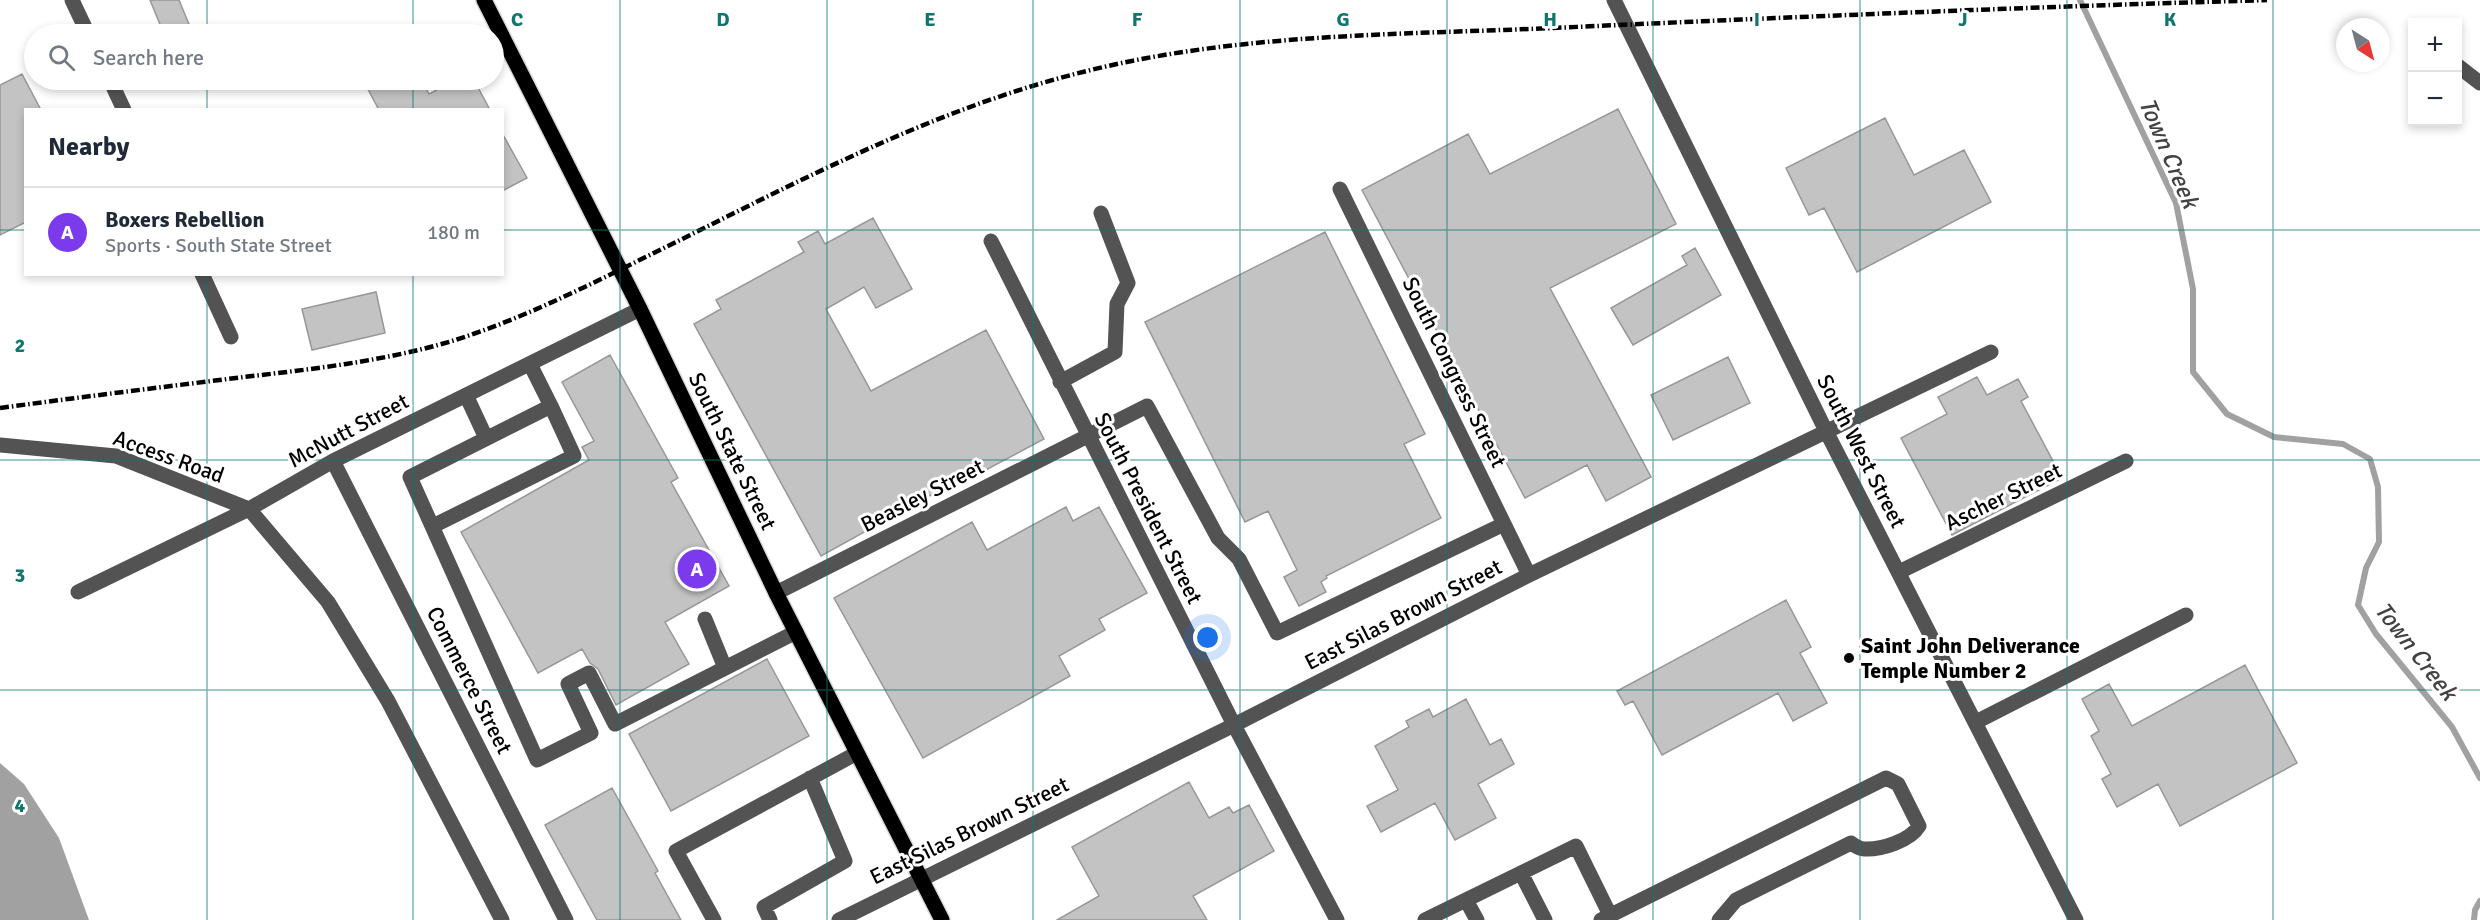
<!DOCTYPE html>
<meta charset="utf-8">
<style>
body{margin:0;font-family:Signika,sans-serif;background:#f6f6f7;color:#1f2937}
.controls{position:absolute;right:18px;top:18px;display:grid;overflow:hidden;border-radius:0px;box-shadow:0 3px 9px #0003}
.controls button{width:54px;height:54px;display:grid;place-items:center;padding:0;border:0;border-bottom:2px solid #e0e1e3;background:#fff;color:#1f2937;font:30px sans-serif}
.compass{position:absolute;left:2336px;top:18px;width:54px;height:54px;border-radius:50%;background:#fff;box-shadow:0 3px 9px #0003;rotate:144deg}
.you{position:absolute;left:1208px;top:638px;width:21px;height:21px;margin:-15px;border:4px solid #fff;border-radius:50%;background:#1a73e8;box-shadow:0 0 0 9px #1a73e833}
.badge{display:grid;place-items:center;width:39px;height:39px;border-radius:50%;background:#7c3aed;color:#fff;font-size:20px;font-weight:700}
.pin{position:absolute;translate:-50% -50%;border:3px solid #fff;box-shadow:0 2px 6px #0006}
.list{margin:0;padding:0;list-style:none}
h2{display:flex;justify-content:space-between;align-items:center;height:78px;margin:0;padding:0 24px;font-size:26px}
h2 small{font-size:20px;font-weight:400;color:#747a83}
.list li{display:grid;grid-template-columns:39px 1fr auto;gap:18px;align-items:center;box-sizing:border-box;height:90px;padding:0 24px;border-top:2px solid #e0e1e3}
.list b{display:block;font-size:22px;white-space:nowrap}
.list p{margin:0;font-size:20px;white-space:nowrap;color:#747a83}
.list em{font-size:20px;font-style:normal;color:#747a83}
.icon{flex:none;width:33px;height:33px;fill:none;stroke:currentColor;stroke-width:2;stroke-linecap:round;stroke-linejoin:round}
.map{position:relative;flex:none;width:2480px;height:920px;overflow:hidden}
.search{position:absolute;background:#fff;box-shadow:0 3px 9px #0003;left:24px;top:24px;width:480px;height:66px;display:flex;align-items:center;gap:15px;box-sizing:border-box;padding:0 21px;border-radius:33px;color:#747a83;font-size:22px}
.panel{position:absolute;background:#fff;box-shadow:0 3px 9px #0003;left:24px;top:108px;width:480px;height:168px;border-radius:0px}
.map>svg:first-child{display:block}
</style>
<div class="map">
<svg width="2480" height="920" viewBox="0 0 2480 920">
<rect width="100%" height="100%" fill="#fff"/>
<path fill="#a1a1a1" d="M 0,763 L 24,784 L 59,838 L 89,920 L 0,920 Z"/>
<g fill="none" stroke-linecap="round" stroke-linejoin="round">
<path stroke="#a1a1a1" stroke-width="6" d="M 2080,0 L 2176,203 L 2193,289 L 2193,372 L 2227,414 L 2274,437 L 2343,444 L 2370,459 L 2378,487 L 2379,542 L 2366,568 L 2358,605 L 2376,634 L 2452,727 L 2480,778
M 2474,920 L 2475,910 L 2480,901"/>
</g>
<path fill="#c3c3c3" stroke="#979797" stroke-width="1.5" d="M 150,0 L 179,0 L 193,34 L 164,34 Z
M 22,74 L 41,110 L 26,110 L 26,222 L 0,235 L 0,85 Z
M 363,80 L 421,80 L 429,94 L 456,80 L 474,80 L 490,110 L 379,110 Z
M 1618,109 L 1676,224 L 1550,288 L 1651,477 L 1606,501 L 1587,465 L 1525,498 L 1362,190 L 1468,134 L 1490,174 Z
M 1885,118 L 1914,175 L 1964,150 L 1991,202 L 1857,272 L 1824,208 L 1809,215 L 1786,168 Z
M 502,133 L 527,178 L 502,191 Z
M 873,218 L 912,289 L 876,308 L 864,287 L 826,309 L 871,391 L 986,330 L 1044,439 L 952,488 L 951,484 L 821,556 L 694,324 L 721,309 L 716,300 L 804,252 L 798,242 L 818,231 L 825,244 Z
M 1325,232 L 1425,434 L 1404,444 L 1441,518 L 1326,576 L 1327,578 L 1321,582 L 1326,592 L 1299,606 L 1284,577 L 1297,570 L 1268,511 L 1245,522 L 1145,322 Z
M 1695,248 L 1721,295 L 1633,345 L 1611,308 L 1687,265 L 1682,256 Z
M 376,292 L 385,333 L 312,350 L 302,309 Z
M 610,355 L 678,478 L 671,482 L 729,586 L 665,622 L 689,664 L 616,705 L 598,669 L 590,663 L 582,649 L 538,673 L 461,532 L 589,460 L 582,447 L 594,441 L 562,382 Z
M 1728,357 L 1750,403 L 1673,440 L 1651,395 Z
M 1977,377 L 1987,395 L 2018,379 L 2028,397 L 2021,401 L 2062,478 L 1952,535 L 1901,438 L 1947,414 L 1938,397 Z
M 1066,507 L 1073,521 L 1099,507 L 1147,593 L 1099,619 L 1105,630 L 1059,656 L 1070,676 L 923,758 L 834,598 L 972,522 L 987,550 Z
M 1786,600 L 1811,647 L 1800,653 L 1827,703 L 1793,721 L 1778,693 L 1662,755 L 1633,701 L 1625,705 L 1617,691 Z
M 767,659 L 809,736 L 671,811 L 629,734 Z
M 2245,665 L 2297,763 L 2180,826 L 2158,784 L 2117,807 L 2102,779 L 2111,774 L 2091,736 L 2099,731 L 2082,699 L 2109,684 L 2132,726 Z
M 1466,699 L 1490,745 L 1501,739 L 1514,764 L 1478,784 L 1496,818 L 1455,840 L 1435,803 L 1381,832 L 1367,806 L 1398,790 L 1375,746 L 1409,727 L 1406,721 L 1429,709 L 1433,717 Z
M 1189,782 L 1209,818 L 1229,807 L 1233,813 L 1249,805 L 1274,851 L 1193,896 L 1207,920 L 1057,920 L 1099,896 L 1072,847 Z
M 612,788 L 658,871 L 655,873 L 681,920 L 597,920 L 545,825 Z"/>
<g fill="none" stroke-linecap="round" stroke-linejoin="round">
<defs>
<path id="major" d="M 484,0 L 640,309 L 776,593 L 942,920"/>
</defs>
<use href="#major" stroke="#dbdbdb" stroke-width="18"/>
<path stroke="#535353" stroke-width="15" d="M 72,0 L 88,34
M 1614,0 L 1826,431 L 2076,920
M 2458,66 L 2480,83
M 110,80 L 124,110
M 1340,189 L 1529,575
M 991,241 L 1234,725 L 1337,920
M 202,274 L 231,337
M 530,364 L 551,406 L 410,477 L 537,760 L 591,733 L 568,684 L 589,673 L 615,724 L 796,632
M 1060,382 L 1115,352 L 1117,304 L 1128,283 L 1101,213
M 466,395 L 486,438
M 0,445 L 116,456 L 249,509 L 328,602 L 388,701 L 502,920
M 333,461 L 566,920
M 433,526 L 574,456 L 551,406
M 1899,572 L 2126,461
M 78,592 L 249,509 L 333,461 L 640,309
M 776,593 L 1147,406 L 1218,538 L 1239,559 L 1277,633 L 1504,524
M 705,619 L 725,668
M 1976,722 L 2186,615
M 1521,873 L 1545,920
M 1466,900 L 1477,920
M 714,920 L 676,851 L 857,753
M 770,920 L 764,907 L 845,861 L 810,778
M 839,920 L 1234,725 L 1529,575 L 1991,352
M 1425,920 L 1576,846 L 1610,915
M 1601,920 L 1886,778 L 1898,784 L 1919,826 C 1910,841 1881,850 1864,849 C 1859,849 1854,845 1851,843 L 1736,900 L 1719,920"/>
<use href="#major" stroke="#000" stroke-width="15"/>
<path stroke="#000" stroke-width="4.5" stroke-dasharray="9 3 1.5 3" stroke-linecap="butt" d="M 0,408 C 81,397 163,387 244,377 C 313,369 385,361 452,341 C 526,318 597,281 666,247 C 799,181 931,111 1075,74 C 1231,33 1394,35 1553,28 C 1791,17 2029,7 2267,0"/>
</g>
<path fill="none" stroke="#0f766e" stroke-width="1.5" stroke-opacity="0.55" d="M 207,0 L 207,34M 413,0 L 413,34M 620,0 L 620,920M 827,0 L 827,920M 1033,0 L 1033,920M 1240,0 L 1240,920M 1447,0 L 1447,920M 1653,0 L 1653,920M 1860,0 L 1860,920M 2067,0 L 2067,920M 2273,0 L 2273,920M 207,80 L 207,110M 413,80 L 413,110M 0,230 L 26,230M 502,230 L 2480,230M 207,274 L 207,920M 413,274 L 413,920M 0,460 L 2480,460M 0,690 L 2480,690"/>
<circle fill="#000" stroke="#fff" stroke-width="2" cx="1849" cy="658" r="6"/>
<g text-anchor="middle" stroke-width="6" stroke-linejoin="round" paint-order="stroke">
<g font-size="22" fill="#000" stroke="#fff">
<text transform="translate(1455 372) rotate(64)" y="8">South Congress Street</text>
<text transform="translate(348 430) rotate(-28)" y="8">McNutt Street</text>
<text transform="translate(733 451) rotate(64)" y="8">South State Street</text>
<text transform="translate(1862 451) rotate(63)" y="8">South West Street</text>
<text transform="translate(169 456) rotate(20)" y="8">Access Road</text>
<text transform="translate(922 495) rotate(-27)" y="8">Beasley Street</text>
<text transform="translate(2003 496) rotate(-26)" y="8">Ascher Street</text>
<text transform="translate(1149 508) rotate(63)" y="8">South President Street</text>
<text transform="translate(1403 614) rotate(-27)" y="8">East Silas Brown Street</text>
<text transform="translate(470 680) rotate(63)" y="8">Commerce Street</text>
<text transform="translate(969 830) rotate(-26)" y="8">East Silas Brown Street</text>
</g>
<g font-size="22" font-weight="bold" fill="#000" stroke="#fff" text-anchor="start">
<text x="1861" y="653">Saint John Deliverance<tspan x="1861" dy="25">Temple Number 2</tspan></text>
</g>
<g font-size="24" font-style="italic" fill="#424242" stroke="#fff">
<text transform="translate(2169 153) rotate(67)" y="8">Town Creek</text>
<text transform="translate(2416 651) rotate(52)" y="8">Town Creek</text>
</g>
</g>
<g font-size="20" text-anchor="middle" font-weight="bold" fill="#0f766e" stroke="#fff" stroke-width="6" stroke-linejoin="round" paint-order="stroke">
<text x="517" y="26">C</text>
<text x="723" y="26">D</text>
<text x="930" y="26">E</text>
<text x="1137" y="26">F</text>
<text x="1343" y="26">G</text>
<text x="1550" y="26">H</text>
<text x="1757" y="26">I</text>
<text x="1963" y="26">J</text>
<text x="2170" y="26">K</text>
<text x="20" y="352">2</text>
<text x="20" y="582">3</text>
<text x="20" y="812">4</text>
</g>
</svg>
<div class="controls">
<button>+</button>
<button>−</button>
</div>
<svg class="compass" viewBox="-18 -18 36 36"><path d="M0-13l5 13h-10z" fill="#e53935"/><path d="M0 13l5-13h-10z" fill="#747a83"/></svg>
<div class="you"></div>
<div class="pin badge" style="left:697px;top:569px">A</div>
<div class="search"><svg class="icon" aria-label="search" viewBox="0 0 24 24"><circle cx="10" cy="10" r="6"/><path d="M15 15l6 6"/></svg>Search here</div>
<section class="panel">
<h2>Nearby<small></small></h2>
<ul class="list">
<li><span class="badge">A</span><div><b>Boxers Rebellion</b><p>Sports · South State Street</p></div><em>180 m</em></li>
</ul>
</section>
</div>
